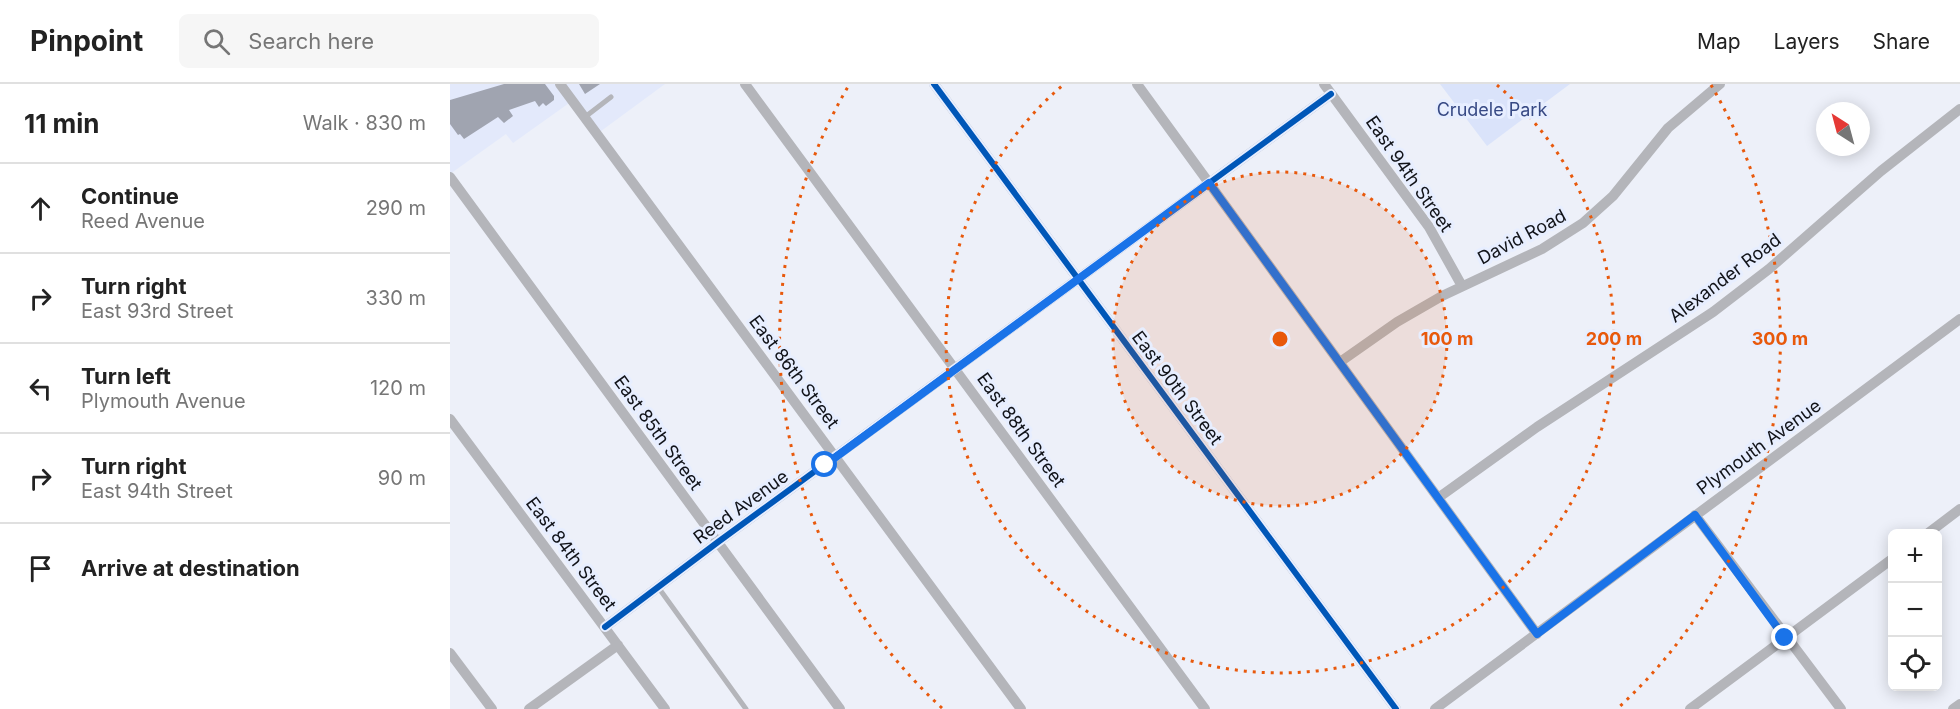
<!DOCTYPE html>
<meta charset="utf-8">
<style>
body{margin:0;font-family:Inter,sans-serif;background:#f6f6f6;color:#222}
.controls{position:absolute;right:18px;bottom:18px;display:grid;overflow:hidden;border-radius:9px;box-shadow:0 3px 15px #0003}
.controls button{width:54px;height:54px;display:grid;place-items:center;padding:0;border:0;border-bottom:2px solid #e0e0e0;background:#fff;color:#222;font:30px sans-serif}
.compass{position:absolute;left:1366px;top:18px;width:54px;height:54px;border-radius:50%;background:#fff;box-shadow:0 3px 15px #0003;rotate:324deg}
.stop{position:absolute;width:18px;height:18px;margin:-14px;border:4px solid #1a73e8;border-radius:50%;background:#fff}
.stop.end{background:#1a73e8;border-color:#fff;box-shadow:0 2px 6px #0008}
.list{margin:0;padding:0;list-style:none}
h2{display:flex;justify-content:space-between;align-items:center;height:78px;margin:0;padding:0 24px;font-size:26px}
h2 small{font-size:20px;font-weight:400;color:#767676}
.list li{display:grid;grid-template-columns:39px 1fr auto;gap:18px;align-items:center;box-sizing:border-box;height:90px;padding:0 24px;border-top:2px solid #e0e0e0}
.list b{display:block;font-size:22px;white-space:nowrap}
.list p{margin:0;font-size:20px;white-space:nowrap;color:#767676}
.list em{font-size:20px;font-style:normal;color:#767676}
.icon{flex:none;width:33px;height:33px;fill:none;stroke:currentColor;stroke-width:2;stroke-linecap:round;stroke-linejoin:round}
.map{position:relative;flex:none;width:1510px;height:625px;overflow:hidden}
header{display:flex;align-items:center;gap:36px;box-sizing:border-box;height:84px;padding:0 30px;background:#fff;border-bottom:2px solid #e0e0e0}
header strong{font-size:28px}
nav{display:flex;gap:33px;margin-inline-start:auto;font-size:21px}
.search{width:420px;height:54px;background:#f6f6f6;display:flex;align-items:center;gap:15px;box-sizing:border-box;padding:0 21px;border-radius:9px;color:#767676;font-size:22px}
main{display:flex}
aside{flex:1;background:#fff}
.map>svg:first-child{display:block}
</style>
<header>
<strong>Pinpoint</strong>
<div class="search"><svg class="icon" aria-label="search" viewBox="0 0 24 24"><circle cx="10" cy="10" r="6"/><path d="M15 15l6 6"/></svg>Search here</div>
<nav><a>Map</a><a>Layers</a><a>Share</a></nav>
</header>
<main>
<aside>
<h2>11 min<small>Walk · 830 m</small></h2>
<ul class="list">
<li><svg class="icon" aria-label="ahead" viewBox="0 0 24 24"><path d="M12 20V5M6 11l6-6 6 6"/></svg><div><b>Continue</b><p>Reed Avenue</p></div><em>290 m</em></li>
<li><svg class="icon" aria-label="right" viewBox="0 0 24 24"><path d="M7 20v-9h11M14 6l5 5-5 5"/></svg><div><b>Turn right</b><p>East 93rd Street</p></div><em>330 m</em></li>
<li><svg class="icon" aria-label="left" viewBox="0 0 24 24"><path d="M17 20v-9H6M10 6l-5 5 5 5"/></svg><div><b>Turn left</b><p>Plymouth Avenue</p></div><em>120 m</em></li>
<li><svg class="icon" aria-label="right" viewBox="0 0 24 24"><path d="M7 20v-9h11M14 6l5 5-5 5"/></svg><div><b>Turn right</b><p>East 94th Street</p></div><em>90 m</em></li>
<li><svg class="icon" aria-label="arrive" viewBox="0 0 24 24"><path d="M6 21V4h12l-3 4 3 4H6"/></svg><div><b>Arrive at destination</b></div></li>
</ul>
</aside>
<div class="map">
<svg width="1510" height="625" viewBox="0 0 1510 625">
<rect width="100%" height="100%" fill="#edf0f9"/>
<path fill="#e3e9fb" d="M 0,0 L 215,0 L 147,50 L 122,17 L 63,59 L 56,50 L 0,90 Z"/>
<path fill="#dae3fa" d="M 990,0 L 1120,0 L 1037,62 Z"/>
<path fill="#a0a4b0" d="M 54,0 L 95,0 L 104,12 L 104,16 L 96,22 L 93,19 L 89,23 L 85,17 L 59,26 L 63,32 L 54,39 L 48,33 L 14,55 L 10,50 L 8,51 L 0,40 L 0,16 Z
M 129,0 L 150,0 L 135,10 Z"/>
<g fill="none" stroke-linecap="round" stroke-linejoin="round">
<path stroke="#b4b5ba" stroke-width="5" d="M 135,33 L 161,13
M 208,503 L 296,625"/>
<path stroke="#b4b5ba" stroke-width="10" d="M 110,0 L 571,625
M 295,0 L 755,625
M 484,0 L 946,625
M 687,0 L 1087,550
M 874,0 L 979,143 L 1012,202
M 0,93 L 390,625
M 890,278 L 947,238 L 992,212 L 1092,165 L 1133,139 L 1163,112 L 1218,44 L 1270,0
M 0,335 L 215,625
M 988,414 L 1087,343 L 1263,228 L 1319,185 L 1431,87 L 1510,25
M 1245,431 L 1391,625
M 1477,450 L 1510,425
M 155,543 L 268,458 L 881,10
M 0,569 L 42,625
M 79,625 L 168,561
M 985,625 L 1510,235
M 1240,625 L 1442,475
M 1503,625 L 1510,620"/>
<defs>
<path id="cycleway" d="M 484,0 L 946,625
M 155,543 L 268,458 L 881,10"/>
</defs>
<use href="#cycleway" stroke="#e7eeff" stroke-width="10"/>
<use href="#cycleway" stroke="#0057b8" stroke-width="6"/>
</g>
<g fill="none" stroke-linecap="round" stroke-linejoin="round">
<path stroke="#1a73e8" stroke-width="8" d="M 375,381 L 759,99 L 1087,550 L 1245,431 L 1335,554"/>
</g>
<circle cx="830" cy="255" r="167" fill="#e8590c" fill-opacity=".12"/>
<g fill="none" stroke="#e8590c" stroke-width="3" stroke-dasharray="3 6">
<circle cx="830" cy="255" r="167"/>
<path d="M1047 1A334 334 0 1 1 613 1"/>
<path d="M492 624A500 500 0 0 1 399 1M1261 1A500 500 0 0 1 1168 624"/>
</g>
<g text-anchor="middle" stroke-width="6" stroke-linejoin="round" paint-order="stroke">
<g font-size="18" fill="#384a85" stroke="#e7eeff">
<text x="1042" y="32">Crudele Park</text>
</g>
<g font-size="18" fill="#111319" stroke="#e7eeff">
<text transform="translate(959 90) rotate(55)" y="6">East 94th Street</text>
<text transform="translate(1072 153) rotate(-28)" y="6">David Road</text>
<text transform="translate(1275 194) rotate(-37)" y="6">Alexander Road</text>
<text transform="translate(344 288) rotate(53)" y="6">East 86th Street</text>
<text transform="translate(727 304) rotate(53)" y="6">East 90th Street</text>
<text transform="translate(571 346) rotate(54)" y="6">East 88th Street</text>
<text transform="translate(208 349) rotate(54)" y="6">East 85th Street</text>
<text transform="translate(1309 363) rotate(-36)" y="6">Plymouth Avenue</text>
<text transform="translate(291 423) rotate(-36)" y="6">Reed Avenue</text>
<text transform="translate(121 470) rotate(53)" y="6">East 84th Street</text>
</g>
</g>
<circle cx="830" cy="255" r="9" fill="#e8590c" stroke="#e7eeff" stroke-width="3"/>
<g font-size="18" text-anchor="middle" font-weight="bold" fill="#e8590c" stroke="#e7eeff" stroke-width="6" stroke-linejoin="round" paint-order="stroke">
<text x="997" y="261">100 m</text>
<text x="1164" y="261">200 m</text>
<text x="1330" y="261">300 m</text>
</g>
</svg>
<div class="controls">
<button>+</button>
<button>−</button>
<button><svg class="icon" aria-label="locate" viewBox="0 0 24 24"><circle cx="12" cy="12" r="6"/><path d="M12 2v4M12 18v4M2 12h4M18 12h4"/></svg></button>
</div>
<svg class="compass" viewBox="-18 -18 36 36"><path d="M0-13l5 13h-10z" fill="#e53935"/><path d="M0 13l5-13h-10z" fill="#767676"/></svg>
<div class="stop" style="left:375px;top:381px"></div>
<div class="stop end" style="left:1335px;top:554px"></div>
</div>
</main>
